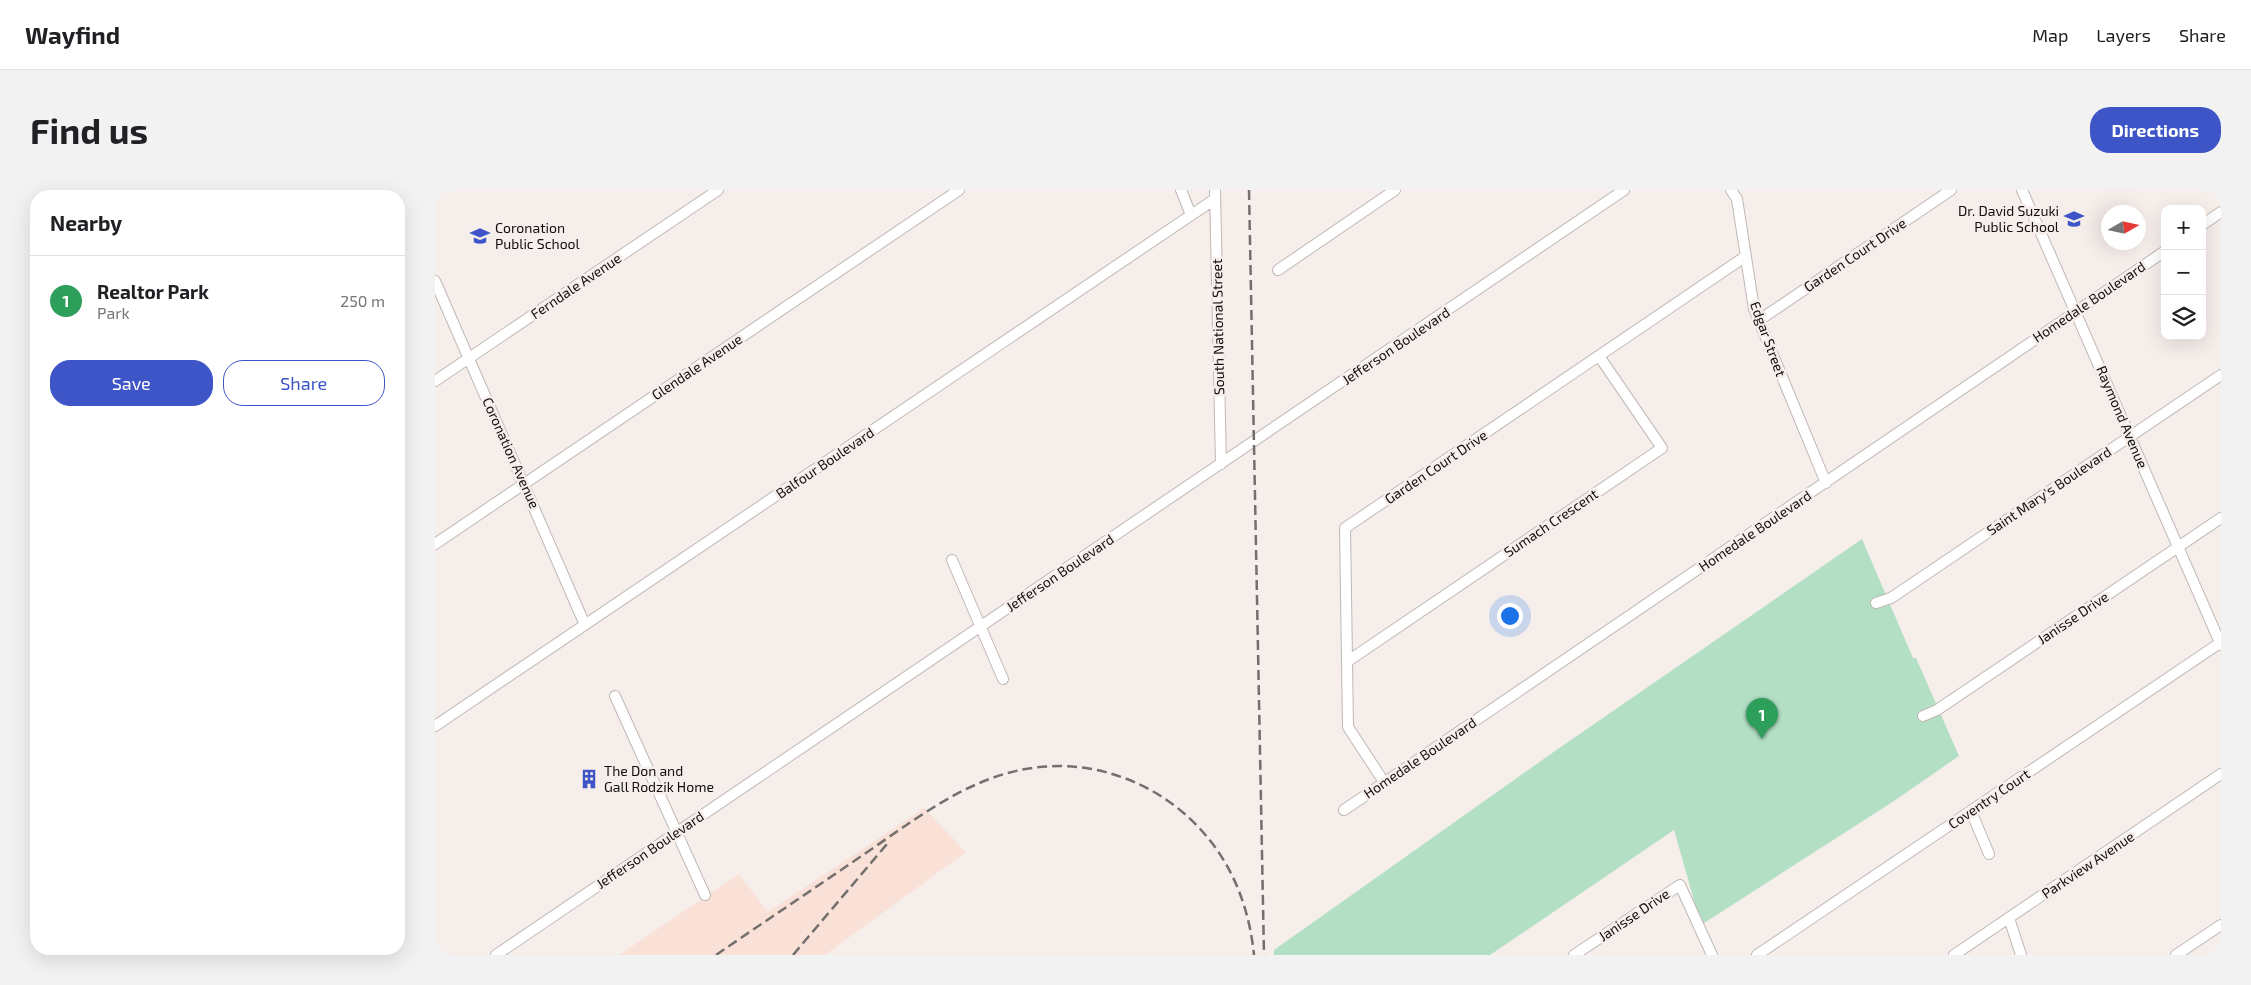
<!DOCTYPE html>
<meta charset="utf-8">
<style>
body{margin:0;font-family:"Exo 2",sans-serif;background:#f2f2f2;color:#202124}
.controls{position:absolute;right:15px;top:15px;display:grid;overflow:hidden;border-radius:10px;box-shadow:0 5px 20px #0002}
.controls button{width:45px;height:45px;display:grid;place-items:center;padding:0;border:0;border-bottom:1px solid #e0e0e0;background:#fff;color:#202124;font:25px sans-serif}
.compass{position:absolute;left:1666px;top:15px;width:45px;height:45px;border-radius:50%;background:#fff;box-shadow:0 5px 20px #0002;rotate:81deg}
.you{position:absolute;left:1074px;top:425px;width:18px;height:18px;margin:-12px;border:4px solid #fff;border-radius:50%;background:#1a73e8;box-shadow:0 0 0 8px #1a73e833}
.badge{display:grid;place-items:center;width:32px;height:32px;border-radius:50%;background:#3e55c8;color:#fff;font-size:16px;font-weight:700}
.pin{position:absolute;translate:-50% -41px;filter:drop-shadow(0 1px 2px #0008)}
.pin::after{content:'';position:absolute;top:26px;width:18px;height:15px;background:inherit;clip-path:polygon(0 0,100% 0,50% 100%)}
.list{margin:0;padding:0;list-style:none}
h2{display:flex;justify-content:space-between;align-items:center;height:65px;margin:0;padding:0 20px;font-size:21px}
h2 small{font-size:16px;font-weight:400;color:#757577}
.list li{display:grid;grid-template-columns:32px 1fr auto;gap:15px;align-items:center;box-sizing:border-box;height:90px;padding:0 20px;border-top:1px solid #e0e0e0}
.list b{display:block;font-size:19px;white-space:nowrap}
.list p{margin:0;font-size:16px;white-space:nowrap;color:#757577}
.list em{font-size:16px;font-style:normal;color:#757577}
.actions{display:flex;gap:10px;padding:15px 20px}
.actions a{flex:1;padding:11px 0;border:1px solid #3e55c8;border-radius:20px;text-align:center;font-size:18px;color:#3e55c8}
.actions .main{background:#3e55c8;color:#fff}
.icon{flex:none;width:28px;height:28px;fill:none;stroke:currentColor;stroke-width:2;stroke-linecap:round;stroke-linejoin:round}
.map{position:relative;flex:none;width:1786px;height:765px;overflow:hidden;border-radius:20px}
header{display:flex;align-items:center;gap:30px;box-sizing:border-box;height:70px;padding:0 25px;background:#fff;border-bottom:1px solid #e0e0e0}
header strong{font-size:24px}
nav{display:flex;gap:28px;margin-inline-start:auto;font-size:18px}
.intro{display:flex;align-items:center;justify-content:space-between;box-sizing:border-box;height:120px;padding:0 30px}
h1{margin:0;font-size:35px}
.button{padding:12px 22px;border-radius:20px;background:#3e55c8;color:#fff;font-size:18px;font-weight:700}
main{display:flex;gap:30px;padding:0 30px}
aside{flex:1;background:#fff;border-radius:20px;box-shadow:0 5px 20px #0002}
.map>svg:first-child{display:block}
</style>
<header>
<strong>Wayfind</strong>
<nav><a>Map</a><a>Layers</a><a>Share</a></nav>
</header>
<div class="intro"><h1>Find us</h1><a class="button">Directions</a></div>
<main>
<aside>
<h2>Nearby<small></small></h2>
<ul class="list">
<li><span class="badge" style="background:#2e9e5b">1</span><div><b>Realtor Park</b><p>Park</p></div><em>250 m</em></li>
</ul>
<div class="actions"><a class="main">Save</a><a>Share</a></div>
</aside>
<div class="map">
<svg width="1786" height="765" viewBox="0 0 1786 765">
<rect width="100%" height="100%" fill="#f6eeeb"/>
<path fill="#f9e1d7" d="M 489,618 L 531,662 L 390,765 L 184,765 L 304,684 L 333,722 Z"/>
<path fill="#b3e0c5" d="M 1427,349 L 1478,468 L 1481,468 L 1524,566 L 1459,611 L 1266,735 L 1239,640 L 1055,765 L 839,765 L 839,760 L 1120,561 Z"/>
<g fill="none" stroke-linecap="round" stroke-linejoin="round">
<defs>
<path id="minor" d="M 746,0 L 756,25
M 780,0 L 786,274
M 1296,0 L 1302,9 L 1319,119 L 1391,293
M 1587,0 L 1786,455
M 1767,35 L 1786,22
M 843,80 L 960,0
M 0,91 L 150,435
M 1323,131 L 1516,0
M 0,191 L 283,0
M 0,354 L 524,0
M 517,370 L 568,489
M 1441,413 L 1456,408 L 1786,185
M 913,471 L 1227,258 L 1164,166
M 180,506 L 270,705
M 1488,526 L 1502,520 L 1786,328
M 0,536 L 780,9
M 949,592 L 913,537 L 910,338 L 1311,66
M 909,620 L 1730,61
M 1536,621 L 1554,664
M 1574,728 L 1586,765
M 61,765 L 1189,0
M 1139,765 L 1245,695 L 1277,765
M 1322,765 L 1785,453
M 1519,765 L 1786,584
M 1741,765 L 1786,735"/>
</defs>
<use href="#minor" stroke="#bfb8b5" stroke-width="12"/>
<use href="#minor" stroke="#fff" stroke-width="10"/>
<path stroke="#736f6d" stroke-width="2.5" stroke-dasharray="10 5" stroke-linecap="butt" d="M 814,0 L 829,765
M 281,765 C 329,732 377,700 425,667 C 496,619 559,565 651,578 C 683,583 714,596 740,616 C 788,653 813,705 819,765
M 358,765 L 452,654"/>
</g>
<defs>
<symbol id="school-bare" viewBox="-9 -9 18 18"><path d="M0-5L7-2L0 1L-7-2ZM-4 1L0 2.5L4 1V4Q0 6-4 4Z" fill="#3e55c8" stroke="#f6eeeb" stroke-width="2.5" paint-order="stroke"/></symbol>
<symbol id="building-bare" viewBox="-9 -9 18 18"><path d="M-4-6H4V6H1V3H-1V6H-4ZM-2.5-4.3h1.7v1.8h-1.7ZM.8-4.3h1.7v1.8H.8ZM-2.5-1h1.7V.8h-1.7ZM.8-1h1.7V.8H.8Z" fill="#3e55c8" stroke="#f6eeeb" stroke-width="2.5" paint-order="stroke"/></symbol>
</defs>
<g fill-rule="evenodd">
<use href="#school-bare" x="1625" y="15" width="28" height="28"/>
<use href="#school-bare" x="31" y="32" width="28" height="28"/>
<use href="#building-bare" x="140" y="575" width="28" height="28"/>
</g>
<g text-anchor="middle" stroke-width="5" stroke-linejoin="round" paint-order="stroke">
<g font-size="14" fill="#110f0e" stroke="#f6eeeb" text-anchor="start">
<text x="1624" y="26" text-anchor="end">Dr. David Suzuki<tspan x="1624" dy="16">Public School</tspan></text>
<text x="60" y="43">Coronation<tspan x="60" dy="16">Public School</tspan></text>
<text x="169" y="586">The Don and<tspan x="169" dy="16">Gall Rodzik Home</tspan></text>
</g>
<g font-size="14" fill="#110f0e" stroke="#f6eeeb">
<text transform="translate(1420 65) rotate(-34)" y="5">Garden Court Drive</text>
<text transform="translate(141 96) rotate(-34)" y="5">Ferndale Avenue</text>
<text transform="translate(1654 112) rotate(-34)" y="5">Homedale Boulevard</text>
<text transform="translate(783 137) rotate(-91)" y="5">South National Street</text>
<text transform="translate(1333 149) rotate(70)" y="5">Edgar Street</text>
<text transform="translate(961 156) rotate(-34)" y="5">Jefferson Boulevard</text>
<text transform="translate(262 177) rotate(-34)" y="5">Glendale Avenue</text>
<text transform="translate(1687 227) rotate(67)" y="5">Raymond Avenue</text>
<text transform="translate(76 263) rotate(66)" y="5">Coronation Avenue</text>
<text transform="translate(390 273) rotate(-34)" y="5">Balfour Boulevard</text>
<text transform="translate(1001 277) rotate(-34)" y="5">Garden Court Drive</text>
<text transform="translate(1614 301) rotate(-34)" y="5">Saint Mary's Boulevard</text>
<text transform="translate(1116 333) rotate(-34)" y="5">Sumach Crescent</text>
<text transform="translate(1320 341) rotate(-34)" y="5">Homedale Boulevard</text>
<text transform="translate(625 383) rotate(-34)" y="5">Jefferson Boulevard</text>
<text transform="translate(1638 428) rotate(-34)" y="5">Janisse Drive</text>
<text transform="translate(985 568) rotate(-34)" y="5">Homedale Boulevard</text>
<text transform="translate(1554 609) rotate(-34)" y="5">Coventry Court</text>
<text transform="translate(215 660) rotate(-34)" y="5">Jefferson Boulevard</text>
<text transform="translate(1653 675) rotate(-34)" y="5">Parkview Avenue</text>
<text transform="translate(1199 725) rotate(-34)" y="5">Janisse Drive</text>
</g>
</g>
</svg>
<div class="controls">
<button>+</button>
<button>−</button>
<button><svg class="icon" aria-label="layers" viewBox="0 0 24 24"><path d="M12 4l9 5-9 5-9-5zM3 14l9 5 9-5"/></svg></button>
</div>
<svg class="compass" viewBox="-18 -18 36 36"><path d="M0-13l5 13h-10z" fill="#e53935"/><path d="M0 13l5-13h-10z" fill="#757577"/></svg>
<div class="you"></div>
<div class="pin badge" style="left:1327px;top:549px;background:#2e9e5b">1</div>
</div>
</main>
